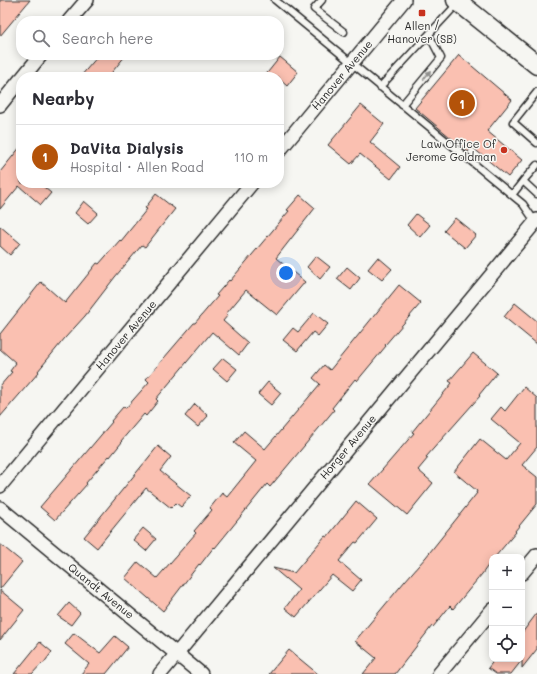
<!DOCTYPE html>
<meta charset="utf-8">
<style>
body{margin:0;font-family:Mali,sans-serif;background:#f2f2f3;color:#2b2b33}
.controls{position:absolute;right:12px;bottom:12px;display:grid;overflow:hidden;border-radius:8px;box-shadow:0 2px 10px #0003}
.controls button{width:36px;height:36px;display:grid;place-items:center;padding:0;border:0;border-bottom:1px solid #e1e1e2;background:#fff;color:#2b2b33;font:20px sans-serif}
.you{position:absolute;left:286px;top:273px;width:14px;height:14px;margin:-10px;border:3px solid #fff;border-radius:50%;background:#1a73e8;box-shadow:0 0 0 6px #1a73e833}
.badge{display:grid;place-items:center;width:26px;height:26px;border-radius:50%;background:#b45309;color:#fff;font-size:13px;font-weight:700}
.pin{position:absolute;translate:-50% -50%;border:2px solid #fff;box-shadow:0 1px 4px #0006}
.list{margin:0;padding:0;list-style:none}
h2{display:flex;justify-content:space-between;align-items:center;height:52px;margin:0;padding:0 16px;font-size:17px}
h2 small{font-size:13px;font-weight:400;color:#7c7c81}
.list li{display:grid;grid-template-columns:26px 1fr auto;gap:12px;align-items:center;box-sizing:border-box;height:64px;padding:0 16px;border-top:1px solid #e1e1e2}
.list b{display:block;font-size:15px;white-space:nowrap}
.list p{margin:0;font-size:13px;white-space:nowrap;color:#7c7c81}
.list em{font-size:13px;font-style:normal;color:#7c7c81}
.icon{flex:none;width:22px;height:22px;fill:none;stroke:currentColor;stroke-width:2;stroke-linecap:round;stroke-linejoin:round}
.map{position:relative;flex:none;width:537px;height:674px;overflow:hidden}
.search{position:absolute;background:#fff;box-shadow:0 2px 10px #0003;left:16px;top:16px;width:268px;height:44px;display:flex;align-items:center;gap:10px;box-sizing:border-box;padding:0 14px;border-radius:16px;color:#7c7c81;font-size:15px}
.panel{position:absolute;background:#fff;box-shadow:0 2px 10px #0003;left:16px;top:72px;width:268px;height:116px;border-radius:16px}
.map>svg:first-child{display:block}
</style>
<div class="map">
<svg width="537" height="674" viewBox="0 0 537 674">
<rect width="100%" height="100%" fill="#f6f6f2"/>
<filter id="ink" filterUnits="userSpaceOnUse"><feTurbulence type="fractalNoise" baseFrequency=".025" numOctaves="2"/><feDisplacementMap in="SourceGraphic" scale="8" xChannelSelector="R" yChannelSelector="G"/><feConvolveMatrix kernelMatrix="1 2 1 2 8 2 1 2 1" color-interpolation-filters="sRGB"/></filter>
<g filter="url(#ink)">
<path fill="#fac0b1" stroke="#2b2b2b" d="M 0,0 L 30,0 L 0,36 Z
M 99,55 L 126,55 L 108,77 L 80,77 Z
M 459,55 L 512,100 L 487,131 L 522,160 L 508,177 L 472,147 L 468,152 L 415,108 Z
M 280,57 L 298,72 L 287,86 L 279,79 L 279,77 L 264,77 Z
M 361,105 L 384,124 L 370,142 L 400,167 L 391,179 L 360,154 L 351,164 L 328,145 Z
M 21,146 L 21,183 L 39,183 L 51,193 L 41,205 L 19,186 L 0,209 L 0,172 Z
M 156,194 L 175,209 L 145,247 L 142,245 L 115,277 L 85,316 L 65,338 L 38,371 L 39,372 L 0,417 L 0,386 L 12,372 L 10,371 L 16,363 L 0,349 L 0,334 L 41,282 L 65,303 L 97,263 L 99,264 L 120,240 L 121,241 L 147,209 L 145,208 Z
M 300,195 L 315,208 L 276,258 L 305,282 L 277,315 L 246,290 L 226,314 L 228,315 L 223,321 L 248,343 L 239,355 L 212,332 L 156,399 L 158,401 L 146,416 L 144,414 L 121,441 L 122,442 L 110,457 L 109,456 L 86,483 L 87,484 L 55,520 L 40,507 L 112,422 L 111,421 L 123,407 L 126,408 L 149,382 L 146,379 L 194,323 L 195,323 L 218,296 L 216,295 L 229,280 L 230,281 L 289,211 L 287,210 Z
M 84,201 L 98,213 L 88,224 L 75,213 Z
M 416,214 L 430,225 L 420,237 L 407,225 Z
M 455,218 L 476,235 L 465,248 L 444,231 Z
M 0,226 L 20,243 L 10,255 L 0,246 Z
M 316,256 L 330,267 L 320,279 L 307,267 Z
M 378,257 L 392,269 L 382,280 L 368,269 Z
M 347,267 L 360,278 L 351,290 L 337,279 Z
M 399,285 L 421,303 L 385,345 L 386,346 L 357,381 L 355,379 L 332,408 L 334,410 L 270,487 L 267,484 L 215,548 L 214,547 L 200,565 L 199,564 L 163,611 L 125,578 L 138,562 L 157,578 L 196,533 L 194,531 L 212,510 L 210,508 L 222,493 L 227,497 L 256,461 L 234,443 L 244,431 L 265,449 L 320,384 L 313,378 L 324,365 L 330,370 Z
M 515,303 L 537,321 L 537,344 L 504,317 Z
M 314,313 L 328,324 L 318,336 L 313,332 L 297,351 L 283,340 L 293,328 L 298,332 Z
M 473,353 L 497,373 L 479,395 L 480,396 L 426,457 L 428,458 L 418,470 L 433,483 L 407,515 L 370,484 L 414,433 L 412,432 L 452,383 L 449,381 Z
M 223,358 L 237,369 L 227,381 L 213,369 Z
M 268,382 L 281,393 L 271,405 L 258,394 Z
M 524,387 L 537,398 L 537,447 L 522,465 L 537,477 L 537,504 L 515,531 L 516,532 L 495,557 L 492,557 L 492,560 L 482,574 L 453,609 L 450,606 L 433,627 L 432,626 L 395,674 L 363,674 L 376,658 L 355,641 L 405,581 L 426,557 L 477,493 L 476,493 L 477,491 L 454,472 L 480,439 L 506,460 L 520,443 L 491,419 L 501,407 L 505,411 Z
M 195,404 L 208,416 L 198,427 L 185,416 Z
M 158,446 L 171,457 L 160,471 L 191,496 L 181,507 L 176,503 L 171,508 L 146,488 L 97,548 L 84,537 Z
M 356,501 L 377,519 L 357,543 L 355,542 L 339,561 L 361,580 L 352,591 L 332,575 L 296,617 L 285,608 L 299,590 L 273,568 L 294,573 L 325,536 L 327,537 Z
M 143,528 L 156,539 L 146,551 L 133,540 Z
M 0,544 L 22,562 L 0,589 Z
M 0,590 L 24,610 L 0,640 Z
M 69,603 L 80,613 L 71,625 L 58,616 Z
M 537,613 L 537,649 L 522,668 L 522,660 L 511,674 L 496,674 L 488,668 L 495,659 L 522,659 L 522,633 Z
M 74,633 L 100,653 L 115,636 L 128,647 L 106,674 L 81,674 L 89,664 L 65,644 Z
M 40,642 L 52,652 L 43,664 L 42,663 L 32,674 L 14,674 Z
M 289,650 L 318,674 L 269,674 Z"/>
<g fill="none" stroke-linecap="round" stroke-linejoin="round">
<defs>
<path id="service" d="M 275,0 L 523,204 L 536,223
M 322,0 L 314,9 L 344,32
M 380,87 L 458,3
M 537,92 L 513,122 L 537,143
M 402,105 L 441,58 L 429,35
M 537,165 L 523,181 L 537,194
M 512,195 L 523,181"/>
<path id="minor" d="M 69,21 L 87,0
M 23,77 L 41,55
M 0,105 L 21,79
M 279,151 L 404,0
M 0,486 L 252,183
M 0,508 L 201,674
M 522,573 L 537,555
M 160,674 L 537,220
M 439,674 L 492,610"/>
<path id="secondary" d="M 456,0 L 537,65"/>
</defs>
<use href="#service" stroke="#2b2b2b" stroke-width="9"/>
<use href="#minor" stroke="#2b2b2b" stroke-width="16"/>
<use href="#secondary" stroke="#2b2b2b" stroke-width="21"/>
<use href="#service" stroke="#f6f6f2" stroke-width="6"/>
<use href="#minor" stroke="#f6f6f2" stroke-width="13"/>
<use href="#secondary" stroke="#f6f6f2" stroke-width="18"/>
</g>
<defs><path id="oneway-solid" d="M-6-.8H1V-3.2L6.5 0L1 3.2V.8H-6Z"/></defs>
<use fill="#90908e" href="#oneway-solid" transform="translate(427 75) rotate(-51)"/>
</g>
<g fill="#c8321e" stroke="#f6f6f2" stroke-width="1.5">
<rect x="418" y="9" width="8" height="8" rx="2"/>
<circle cx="504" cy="150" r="4"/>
</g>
<g text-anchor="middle" stroke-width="3" stroke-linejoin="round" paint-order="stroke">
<g font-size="11" fill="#2b2b2b" stroke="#f6f6f2">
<text x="422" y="30">Allen /<tspan x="422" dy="13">Hanover (SB)</tspan></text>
<text x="496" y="148" text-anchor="end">Law Office Of<tspan x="496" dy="13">Jerome Goldman</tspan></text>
</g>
<g font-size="11" fill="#2b2b2b" stroke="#f6f6f2">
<text transform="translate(342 75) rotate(-50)" y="4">Hanover Avenue</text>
<text transform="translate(126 335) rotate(-50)" y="4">Hanover Avenue</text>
<text transform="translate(348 447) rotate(-50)" y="4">Horger Avenue</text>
<text transform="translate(101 591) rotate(39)" y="4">Quandt Avenue</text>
</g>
</g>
</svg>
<div class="controls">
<button>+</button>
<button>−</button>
<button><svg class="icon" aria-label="locate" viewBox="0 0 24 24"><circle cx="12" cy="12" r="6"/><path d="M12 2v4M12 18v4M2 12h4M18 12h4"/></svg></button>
</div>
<div class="you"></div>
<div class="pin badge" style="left:462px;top:103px">1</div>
<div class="search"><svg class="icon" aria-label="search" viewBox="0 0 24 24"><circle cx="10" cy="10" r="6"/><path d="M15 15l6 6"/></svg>Search here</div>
<section class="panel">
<h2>Nearby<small></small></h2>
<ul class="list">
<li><span class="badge">1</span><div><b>DaVita Dialysis</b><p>Hospital · Allen Road</p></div><em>110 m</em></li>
</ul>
</section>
</div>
